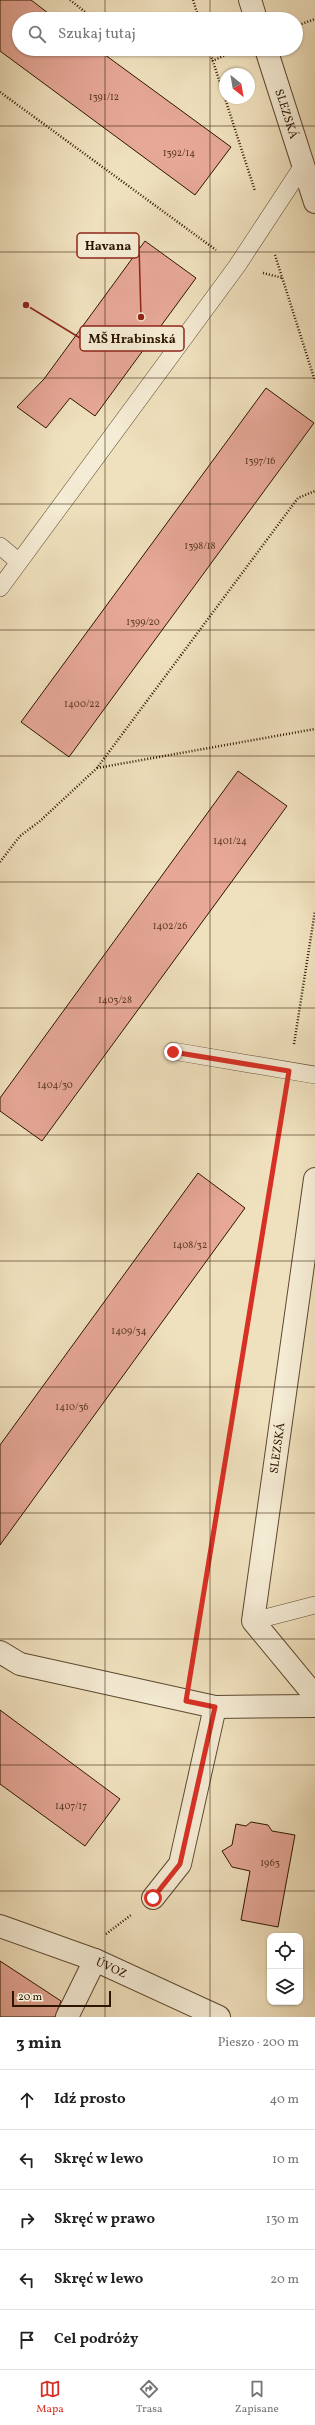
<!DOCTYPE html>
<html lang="pl">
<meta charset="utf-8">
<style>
body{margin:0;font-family:Vollkorn,serif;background:#f2f2f2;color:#222}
.controls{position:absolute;right:12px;bottom:12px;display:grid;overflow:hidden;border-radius:8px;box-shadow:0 1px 3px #0004}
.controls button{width:36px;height:36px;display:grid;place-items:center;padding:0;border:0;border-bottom:1px solid #e0e0e0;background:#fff;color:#222;font:20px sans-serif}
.compass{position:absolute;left:219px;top:68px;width:36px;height:36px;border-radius:50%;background:#fff;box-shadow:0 1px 3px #0004;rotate:149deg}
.scale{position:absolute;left:12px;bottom:10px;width:99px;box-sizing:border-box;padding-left:4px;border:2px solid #2d1500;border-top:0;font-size:11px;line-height:14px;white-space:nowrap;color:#2d1500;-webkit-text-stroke:3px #f5ecd5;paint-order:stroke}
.stop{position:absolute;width:12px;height:12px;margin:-9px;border:3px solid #d93025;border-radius:50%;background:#fff}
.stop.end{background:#d93025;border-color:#fff;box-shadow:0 1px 4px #0008}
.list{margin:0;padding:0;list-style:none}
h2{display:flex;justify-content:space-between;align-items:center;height:52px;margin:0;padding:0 16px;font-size:17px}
h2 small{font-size:13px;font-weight:400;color:#767676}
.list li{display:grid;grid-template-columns:26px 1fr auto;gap:12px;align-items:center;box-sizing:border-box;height:60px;padding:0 16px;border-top:1px solid #e0e0e0}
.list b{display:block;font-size:15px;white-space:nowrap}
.list em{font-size:13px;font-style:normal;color:#767676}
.icon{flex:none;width:22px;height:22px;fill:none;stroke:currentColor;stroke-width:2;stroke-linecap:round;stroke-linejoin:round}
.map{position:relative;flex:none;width:315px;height:2017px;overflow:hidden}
.search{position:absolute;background:#fff;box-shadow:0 1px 3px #0004;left:12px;right:12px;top:12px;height:44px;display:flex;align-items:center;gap:10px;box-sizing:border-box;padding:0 14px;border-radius:22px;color:#767676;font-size:15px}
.sheet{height:352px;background:#fff}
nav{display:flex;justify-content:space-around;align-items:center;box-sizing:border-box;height:56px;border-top:1px solid #e0e0e0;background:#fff;font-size:11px;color:#767676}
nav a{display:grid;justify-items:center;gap:2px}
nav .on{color:#d93025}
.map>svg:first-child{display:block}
</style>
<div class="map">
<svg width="315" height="2017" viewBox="0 0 315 2017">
<rect width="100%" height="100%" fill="#f0e1be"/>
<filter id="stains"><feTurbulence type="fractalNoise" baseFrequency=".005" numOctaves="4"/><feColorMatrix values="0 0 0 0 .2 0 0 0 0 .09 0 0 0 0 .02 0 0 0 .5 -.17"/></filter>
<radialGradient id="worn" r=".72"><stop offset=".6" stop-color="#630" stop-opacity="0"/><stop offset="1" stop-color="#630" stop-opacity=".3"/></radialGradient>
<path fill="#e7a898" stroke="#2d1500" d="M 0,0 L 31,0 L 56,19 L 19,19 L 19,49 L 97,49 L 231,147 L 195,195 L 0,51 Z
M 145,241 L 196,278 L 95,416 L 70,398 L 46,428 L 17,407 L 44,379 Z
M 266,388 L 314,423 L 69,757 L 21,722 Z
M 238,771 L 287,806 L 42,1141 L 0,1111 L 0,1098 Z
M 198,1173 L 245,1208 L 0,1545 L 0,1445 Z
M 0,1710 L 120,1799 L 85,1846 L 0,1784 Z
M 251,1822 L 268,1825 L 272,1831 L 295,1835 L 278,1927 L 241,1920 L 250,1871 L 232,1867 L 222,1851 L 232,1845 L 236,1824 L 246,1826 Z
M 0,1961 L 61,2001 L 55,2017 L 0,2017 Z"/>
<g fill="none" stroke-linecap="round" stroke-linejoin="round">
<defs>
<path id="service" d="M 0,546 L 19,562
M 0,588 L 237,266 L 304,164
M 173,1051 L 315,1075
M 253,1621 L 315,1605"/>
<g id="minor">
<path d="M 250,0 L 256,19"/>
<path id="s1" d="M 266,49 L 315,202"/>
<path d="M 315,1179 L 253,1621 L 315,1696"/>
<path d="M 0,1652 L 20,1664 L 215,1707 L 315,1706"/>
<path d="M 153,1898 L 180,1864 L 215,1707"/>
<path id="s2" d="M 0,1926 L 95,1960 L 219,2017"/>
<path d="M 67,2017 L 95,1960"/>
</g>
</defs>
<use href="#service" stroke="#5e4830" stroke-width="18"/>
<use href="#minor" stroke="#5e4830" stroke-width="24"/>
<path stroke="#2d1500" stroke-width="2.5" stroke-dasharray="1 2" stroke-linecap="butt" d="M 70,0 L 94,19
M 193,0 L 199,19
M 296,26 L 315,19
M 209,49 L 255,191
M 212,61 L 237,50
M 0,92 L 216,250
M 275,255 L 315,381
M 263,273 L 283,278
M 97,768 L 315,729
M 0,862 L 20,836 L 40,821 L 97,768 L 298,498 L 315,491
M 294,1044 L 315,911
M 191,1672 L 285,1097
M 106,1934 L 131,1915"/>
<use href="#service" stroke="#f5ecd5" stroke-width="17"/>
<use href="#minor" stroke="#f5ecd5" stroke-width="22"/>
</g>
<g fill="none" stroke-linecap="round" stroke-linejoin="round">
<path stroke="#d93025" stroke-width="5" d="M 153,1898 L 180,1864 L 215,1707 L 186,1701 L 289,1071 L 173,1052"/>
</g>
<path fill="none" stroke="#2d1500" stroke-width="1" stroke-opacity="0.55" d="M 105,0 L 105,19M 210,0 L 210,19M 105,49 L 105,2017M 210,49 L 210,2017M 0,126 L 315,126M 0,252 L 315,252M 0,378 L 315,378M 0,504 L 315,504M 0,630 L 315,630M 0,756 L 315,756M 0,882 L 315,882M 0,1008 L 315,1008M 0,1135 L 315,1135M 0,1261 L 315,1261M 0,1387 L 315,1387M 0,1513 L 315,1513M 0,1639 L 315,1639M 0,1765 L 315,1765M 0,1891 L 315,1891"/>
<g text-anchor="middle" stroke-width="3.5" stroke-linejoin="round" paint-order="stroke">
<g font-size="10" fill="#5c3a26">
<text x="104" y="100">1391/12</text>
<text x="179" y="156">1392/14</text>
<text x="260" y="464">1397/16</text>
<text x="200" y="549">1398/18</text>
<text x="143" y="625">1399/20</text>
<text x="82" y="707">1400/22</text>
<text x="230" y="844">1401/24</text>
<text x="170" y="929">1402/26</text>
<text x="115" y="1003">1403/28</text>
<text x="55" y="1088">1404/30</text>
<text x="190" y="1248">1408/32</text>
<text x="129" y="1334">1409/34</text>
<text x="72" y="1410">1410/36</text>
<text x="71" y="1809">1407/17</text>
<text x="270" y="1866">1963</text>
</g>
<g font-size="12" fill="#2d1500" stroke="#f5ecd5">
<text dy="4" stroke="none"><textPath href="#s1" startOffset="68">SLEZSKÁ</textPath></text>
<text transform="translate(277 1448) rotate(-82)" y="4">SLEZSKÁ</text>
<text dy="4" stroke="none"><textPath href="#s2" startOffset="119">ÚVOZ</textPath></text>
</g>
</g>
<path fill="none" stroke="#8f2418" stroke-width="1.5" d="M141 317L139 245M26 305L80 338"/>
<g fill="#8f2418" stroke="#f5ecd5" stroke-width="1.5">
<circle cx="141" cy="317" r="4"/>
<circle cx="26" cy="305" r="4"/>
</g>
<g fill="#f5ecd5" stroke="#8f2418" stroke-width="1.5">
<rect x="77" y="233" width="62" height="25" rx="4"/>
<rect x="80" y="326" width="104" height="25" rx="4"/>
</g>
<g font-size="13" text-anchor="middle" font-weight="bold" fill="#2d1500">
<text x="108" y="250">Havana</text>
<text x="132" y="343">MŠ Hrabinská</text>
</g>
<rect width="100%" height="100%" filter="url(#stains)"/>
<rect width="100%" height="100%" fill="url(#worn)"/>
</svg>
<div class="controls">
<button><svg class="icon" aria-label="locate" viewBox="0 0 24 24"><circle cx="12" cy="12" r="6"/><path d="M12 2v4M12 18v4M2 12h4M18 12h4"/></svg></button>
<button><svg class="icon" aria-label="layers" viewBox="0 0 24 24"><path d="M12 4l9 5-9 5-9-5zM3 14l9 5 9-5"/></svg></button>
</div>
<svg class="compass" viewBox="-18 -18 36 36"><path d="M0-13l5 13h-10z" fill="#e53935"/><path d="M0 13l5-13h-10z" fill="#767676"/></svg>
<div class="scale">20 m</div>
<div class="stop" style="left:153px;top:1898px"></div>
<div class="stop end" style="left:173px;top:1052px"></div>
<div class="search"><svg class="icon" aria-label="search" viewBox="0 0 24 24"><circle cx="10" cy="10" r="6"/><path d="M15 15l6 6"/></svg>Szukaj tutaj</div>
</div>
<section class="sheet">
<h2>3 min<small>Pieszo · 200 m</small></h2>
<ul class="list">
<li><svg class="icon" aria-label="ahead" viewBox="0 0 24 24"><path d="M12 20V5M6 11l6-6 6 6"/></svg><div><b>Idź prosto</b></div><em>40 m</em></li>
<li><svg class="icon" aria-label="left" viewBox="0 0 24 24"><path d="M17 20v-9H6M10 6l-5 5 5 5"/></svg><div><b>Skręć w lewo</b></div><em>10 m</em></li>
<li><svg class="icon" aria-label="right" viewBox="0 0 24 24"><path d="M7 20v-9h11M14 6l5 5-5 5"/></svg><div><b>Skręć w prawo</b></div><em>130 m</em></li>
<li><svg class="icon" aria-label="left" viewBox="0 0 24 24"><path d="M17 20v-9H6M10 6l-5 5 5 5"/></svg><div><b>Skręć w lewo</b></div><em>20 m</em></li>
<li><svg class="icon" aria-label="arrive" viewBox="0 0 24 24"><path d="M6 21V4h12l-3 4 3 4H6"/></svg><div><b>Cel podróży</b></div></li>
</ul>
</section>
<nav>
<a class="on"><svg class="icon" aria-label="map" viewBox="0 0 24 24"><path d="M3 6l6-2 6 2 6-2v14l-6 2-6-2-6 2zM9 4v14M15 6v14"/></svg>Mapa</a>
<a><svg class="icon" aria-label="directions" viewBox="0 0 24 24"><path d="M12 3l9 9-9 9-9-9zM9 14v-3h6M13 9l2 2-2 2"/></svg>Trasa</a>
<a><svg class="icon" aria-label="saved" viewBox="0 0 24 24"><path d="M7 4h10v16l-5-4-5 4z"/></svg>Zapisane</a>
</nav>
